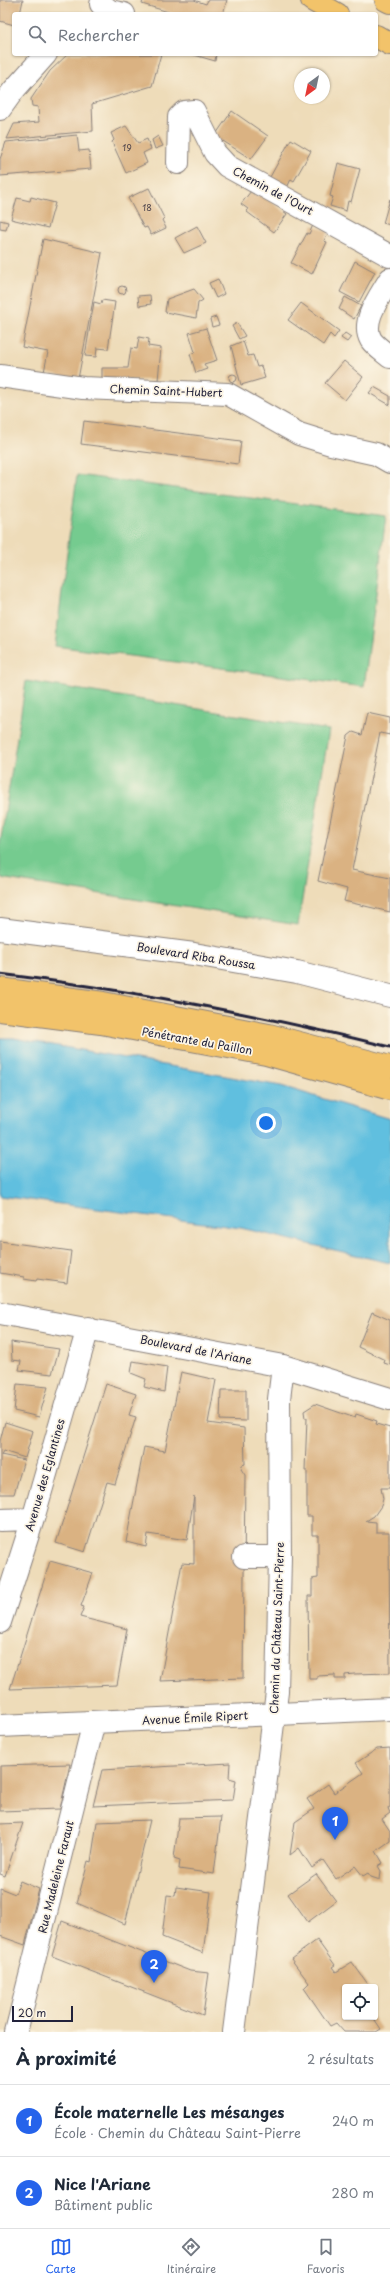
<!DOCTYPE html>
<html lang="fr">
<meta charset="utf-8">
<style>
body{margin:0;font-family:"Playpen Sans",sans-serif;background:#f2f2f3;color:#1f2937}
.controls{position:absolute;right:12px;bottom:12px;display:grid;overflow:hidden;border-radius:4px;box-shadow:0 1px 3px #0004}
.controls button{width:36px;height:36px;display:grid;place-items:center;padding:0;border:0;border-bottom:1px solid #e0e1e3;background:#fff;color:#1f2937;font:20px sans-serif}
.compass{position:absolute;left:294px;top:68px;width:36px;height:36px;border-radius:50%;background:#fff;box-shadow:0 1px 3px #0004;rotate:213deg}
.scale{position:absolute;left:12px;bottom:10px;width:61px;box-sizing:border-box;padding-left:4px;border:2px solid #22223b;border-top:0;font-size:11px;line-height:14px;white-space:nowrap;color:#22223b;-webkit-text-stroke:3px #fcf5e5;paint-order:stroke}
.you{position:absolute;left:266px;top:1123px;width:14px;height:14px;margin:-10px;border:3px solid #fff;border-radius:50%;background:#1a73e8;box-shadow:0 0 0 6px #1a73e833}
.badge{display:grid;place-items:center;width:26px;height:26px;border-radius:50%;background:#2563eb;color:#fff;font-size:13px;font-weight:700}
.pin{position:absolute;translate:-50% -33px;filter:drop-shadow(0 1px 2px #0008)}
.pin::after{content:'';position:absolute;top:21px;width:14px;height:12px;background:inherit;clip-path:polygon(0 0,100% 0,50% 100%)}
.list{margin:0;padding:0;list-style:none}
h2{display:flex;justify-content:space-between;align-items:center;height:52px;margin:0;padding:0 16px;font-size:17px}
h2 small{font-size:13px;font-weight:400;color:#747a83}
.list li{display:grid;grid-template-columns:26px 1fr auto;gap:12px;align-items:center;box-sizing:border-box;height:72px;padding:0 16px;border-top:1px solid #e0e1e3}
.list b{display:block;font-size:15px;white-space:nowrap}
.list p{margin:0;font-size:13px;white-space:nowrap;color:#747a83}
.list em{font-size:13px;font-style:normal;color:#747a83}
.icon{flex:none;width:22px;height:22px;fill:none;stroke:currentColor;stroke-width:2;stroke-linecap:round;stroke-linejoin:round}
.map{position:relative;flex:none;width:390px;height:2032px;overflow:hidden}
.search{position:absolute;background:#fff;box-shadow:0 1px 3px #0004;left:12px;right:12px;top:12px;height:44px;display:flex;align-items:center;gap:10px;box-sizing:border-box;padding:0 14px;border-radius:4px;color:#747a83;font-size:15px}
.sheet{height:196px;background:#fff}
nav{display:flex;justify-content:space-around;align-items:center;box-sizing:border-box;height:56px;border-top:1px solid #e0e1e3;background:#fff;font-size:11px;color:#747a83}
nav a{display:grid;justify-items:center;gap:2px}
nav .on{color:#2563eb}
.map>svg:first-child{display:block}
</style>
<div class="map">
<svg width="390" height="2032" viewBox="0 0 390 2032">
<rect width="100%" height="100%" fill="#fcf5e5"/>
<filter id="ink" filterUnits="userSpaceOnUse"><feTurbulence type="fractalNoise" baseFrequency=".025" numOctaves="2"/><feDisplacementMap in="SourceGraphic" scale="8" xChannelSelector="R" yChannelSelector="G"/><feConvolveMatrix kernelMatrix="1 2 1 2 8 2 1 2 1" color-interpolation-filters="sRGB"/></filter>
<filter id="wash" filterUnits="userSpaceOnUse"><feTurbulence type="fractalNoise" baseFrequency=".012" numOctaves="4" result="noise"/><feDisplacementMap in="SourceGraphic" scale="16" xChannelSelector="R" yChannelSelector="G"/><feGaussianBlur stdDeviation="0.9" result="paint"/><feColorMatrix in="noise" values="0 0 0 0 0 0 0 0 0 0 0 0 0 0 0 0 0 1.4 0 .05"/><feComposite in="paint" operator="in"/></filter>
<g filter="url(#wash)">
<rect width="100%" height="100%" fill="#eedcb9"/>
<path fill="#75cb8f" stroke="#4c7665" d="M 77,475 L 386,516 L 364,687 L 55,646 Z
M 26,681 L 329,730 L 298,925 L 0,878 L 0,844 Z"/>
<path fill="#61bfdf" stroke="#42708d" d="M 0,1038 L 14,1038 L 281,1086 L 390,1119 L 390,1263 L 241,1228 L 0,1196 Z"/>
<g id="blocks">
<path fill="#dab282" d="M 0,0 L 23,0 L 20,14 L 14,14 L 14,25 L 0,21 Z
M 143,0 L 194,0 L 206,4 L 208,0 L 227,0 L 223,14 L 175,14 L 142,4 Z
M 68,54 L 161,54 L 152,86 L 92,104 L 93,131 L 7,139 L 14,124 L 39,122 L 38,107 L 32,106 L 31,99 L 50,71 Z
M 191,54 L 216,54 L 215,61 Z
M 232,111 L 268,136 L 251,159 L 223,141 L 221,143 L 214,137 Z
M 126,126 L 138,143 L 147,139 L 151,149 L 143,153 L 147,163 L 126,173 L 112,142 L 114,140 L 111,133 Z
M 77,135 L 79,151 L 89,150 L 91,169 L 0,176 L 0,159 L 6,142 Z
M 158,136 L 163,146 L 155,149 L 152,140 Z
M 291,139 L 311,151 L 294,181 L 291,179 L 287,188 L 270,177 Z
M 338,163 L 360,169 L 351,202 L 348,201 L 346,211 L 330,206 L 333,197 L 330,196 Z
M 149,188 L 164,218 L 162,220 L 166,228 L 151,235 L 147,227 L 144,228 L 128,198 Z
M 251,191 L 258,196 L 260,193 L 287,214 L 274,232 L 247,212 L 248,209 L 241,204 Z
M 31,197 L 55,203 L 48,228 L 11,219 L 17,198 L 30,201 Z
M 390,199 L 390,225 L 383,223 Z
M 0,220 L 8,222 L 6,230 L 0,229 Z
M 313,225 L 328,232 L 324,241 L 327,242 L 312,274 L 291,263 L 307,233 L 309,234 Z
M 197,226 L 206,243 L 184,253 L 175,238 Z
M 43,239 L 102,253 L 78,379 L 44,372 L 48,352 L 22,347 Z
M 355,261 L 375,272 L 359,302 L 340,292 Z
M 218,279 L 224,294 L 216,298 L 209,283 Z
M118 290a4 4 0 1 1 8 0a4 4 0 1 1-8 0Z
M 194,289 L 203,300 L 198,303 L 196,318 L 165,312 L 167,299 Z
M 150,295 L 151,304 L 139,306 L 138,296 Z
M 345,297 L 361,306 L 354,319 L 339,309 Z
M 102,300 L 115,302 L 108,349 L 97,348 L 96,357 L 85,356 L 94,302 L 101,304 Z
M 301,303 L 339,331 L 334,338 L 330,334 L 323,345 L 288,320 Z
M 216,317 L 219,325 L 212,327 L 210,319 Z
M 237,323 L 245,336 L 239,339 L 232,326 Z
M 206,328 L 217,360 L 204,364 L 207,369 L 196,373 L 190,354 L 195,352 L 189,333 Z
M 345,333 L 351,337 L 347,342 L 341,338 Z
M 139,337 L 149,339 L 148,346 L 161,348 L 158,380 L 102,380 L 102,368 L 128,368 L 131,348 L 137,349 Z
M 243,341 L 248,356 L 253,355 L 257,367 L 261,366 L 265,378 L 241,385 L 231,346 Z
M 344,361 L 363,377 L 345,400 L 325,383 Z
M229 378a4 4 0 1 1 8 0a4 4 0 1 1-8 0Z
M 374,387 L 390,396 L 390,405 L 369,393 Z
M 84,421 L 241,441 L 238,464 L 81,444 Z
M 367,713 L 390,718 L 390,735 L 380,733 L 352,870 L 390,878 L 390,912 L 344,901 L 347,889 L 318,881 L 348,736 L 353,732 L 362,735 Z
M 0,1241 L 71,1251 L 67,1283 L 37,1279 L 36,1281 L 24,1279 L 24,1277 L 0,1273 Z
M 372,1312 L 390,1320 L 390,1365 L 384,1363 L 385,1360 L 358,1347 Z
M 11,1342 L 59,1349 L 52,1374 L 19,1370 L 21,1361 L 12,1360 Z
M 133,1361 L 167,1367 L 164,1392 L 144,1387 L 146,1379 L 131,1373 Z
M 181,1372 L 216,1380 L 208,1423 L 244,1428 L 245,1464 L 242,1465 L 241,1469 L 245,1475 L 243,1678 L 160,1681 L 182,1563 L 194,1564 L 194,1496 L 187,1540 L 148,1534 L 146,1547 L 126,1542 L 144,1447 L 165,1451 Z
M 17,1384 L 48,1387 L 39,1417 L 14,1411 Z
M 106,1384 L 136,1394 L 129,1415 L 136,1417 L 115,1484 L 107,1482 L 85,1552 L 56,1543 Z
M 221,1390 L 246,1390 L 246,1421 L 220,1420 Z
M 315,1404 L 355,1418 L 356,1414 L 377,1421 L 376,1424 L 390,1428 L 390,1488 L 381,1488 L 383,1499 L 381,1506 L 374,1516 L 366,1521 L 376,1522 L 376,1532 L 389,1532 L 390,1673 L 354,1674 L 345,1675 L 345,1679 L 335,1679 L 335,1675 L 317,1676 L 317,1679 L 309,1679 L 308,1596 L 312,1596 L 312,1579 L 318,1578 L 318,1535 L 312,1535 L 312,1516 L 307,1516 L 307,1470 L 305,1470 L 307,1418 L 305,1418 L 304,1411 Z
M 5,1422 L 33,1431 L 25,1458 L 3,1451 L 1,1455 L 24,1460 L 14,1494 L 0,1494 L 0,1441 Z
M 50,1561 L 93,1573 L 81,1606 L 84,1607 L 80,1617 L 127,1629 L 117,1685 L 10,1689 Z
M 390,1748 L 390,1807 L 388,1808 L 390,1813 L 382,1819 L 390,1831 L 390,1841 L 376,1851 L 383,1863 L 378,1866 L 381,1871 L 380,1880 L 371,1877 L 368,1873 L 363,1876 L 355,1866 L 336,1879 L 323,1860 L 312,1868 L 299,1848 L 290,1855 L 295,1822 L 314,1809 L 307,1799 L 328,1784 L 334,1793 L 363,1773 L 356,1763 L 377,1749 Z
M 230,1763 L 229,1778 L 236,1780 L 233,1800 L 93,1806 L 102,1770 Z
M 70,1764 L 60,1809 L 0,1811 L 0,1766 Z
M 221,1817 L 214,1874 L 179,1869 L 180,1860 L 174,1858 L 179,1818 Z
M 150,1820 L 125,1924 L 77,1903 L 88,1861 L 91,1862 L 97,1822 Z
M 23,1823 L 5,1876 L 0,1874 L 0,1824 Z
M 316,1874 L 336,1901 L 308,1922 L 288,1894 Z
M 20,1881 L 39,1889 L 25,1945 L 0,1936 L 0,1888 L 15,1894 Z
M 176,1887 L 211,1892 L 203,1953 L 162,1937 L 167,1895 L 175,1896 Z
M 62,1921 L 190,1971 L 209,1973 L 203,2015 L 52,1956 Z
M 317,1940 L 335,1965 L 332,1967 L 336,1972 L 352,1962 L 370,1987 L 345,1987 L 345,2017 L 373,2017 L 381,2029 L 376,2032 L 344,2032 L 336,2023 L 330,2026 L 304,1988 L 309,1983 L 291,1959 Z"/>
</g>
</g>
<g filter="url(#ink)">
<use href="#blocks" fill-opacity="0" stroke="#887f7a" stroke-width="1"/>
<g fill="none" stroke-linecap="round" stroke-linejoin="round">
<defs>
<path id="minor" d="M 101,4 L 110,11 L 124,14
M 0,109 L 13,91 L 46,54
M 178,163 L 179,117 L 184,112 L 194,111 L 215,153 L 227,166 L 390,256
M 390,279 C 381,295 360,321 371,340 C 375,346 384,352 390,357
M 0,376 L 83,388 L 228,394 L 299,434 L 331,444 L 376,454 L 390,462
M 0,929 L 194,954 L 297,972 L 390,996
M 0,1313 L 283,1366 L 390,1399
M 0,1520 L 33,1519
M 244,1557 L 280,1557
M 0,1622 L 33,1519 L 88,1328
M 0,1726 L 390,1709
M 16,2032 L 94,1722
M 234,2032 L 277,1692 L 280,1557 L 279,1399 L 283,1366"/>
<path id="major" d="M 0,989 L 103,1003 L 269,1035 L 390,1067
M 0,1010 L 101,1023 L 266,1054 L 390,1089"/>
<path id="highway" d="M 312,0 L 337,14
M 386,0 L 390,2
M 376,36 L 390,44"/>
</defs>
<use href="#minor" stroke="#887f7a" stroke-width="24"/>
<use href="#major" stroke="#887f7a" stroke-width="24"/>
<use href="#highway" stroke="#887f7a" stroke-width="24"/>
<use href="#minor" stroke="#fff" stroke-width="22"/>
<use href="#major" stroke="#f2c36a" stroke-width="22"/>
<use href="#highway" stroke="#f2c36a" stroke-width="22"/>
<path stroke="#22223b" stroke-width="3" d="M 0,974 C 132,990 261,1015 390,1047"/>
</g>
</g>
<g text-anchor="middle" stroke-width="3.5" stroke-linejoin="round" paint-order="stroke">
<g font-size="9" fill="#50464d">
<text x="127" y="151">19</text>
<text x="147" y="211">18</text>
</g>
<g font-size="11" fill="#22223b" stroke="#fcf5e5">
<text transform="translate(273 191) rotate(28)" y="4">Chemin de l'Ourt</text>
<text transform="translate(166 391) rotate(2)" y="4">Chemin Saint-Hubert</text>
<text transform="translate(196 956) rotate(9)" y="4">Boulevard Riba Roussa</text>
<text transform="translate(197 1041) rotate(10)" y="4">Pénétrante du Paillon</text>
<text transform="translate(196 1350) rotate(11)" y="4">Boulevard de l'Ariane</text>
<text transform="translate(45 1475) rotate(-74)" y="4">Avenue des Eglantines</text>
<text transform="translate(277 1628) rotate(-88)" y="4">Chemin du Château Saint-Pierre</text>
<text transform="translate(195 1718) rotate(-3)" y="4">Avenue Émile Ripert</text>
<text transform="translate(56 1877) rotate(-76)" y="4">Rue Madeleine Faraut</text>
</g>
</g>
</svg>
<div class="controls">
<button><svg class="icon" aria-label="locate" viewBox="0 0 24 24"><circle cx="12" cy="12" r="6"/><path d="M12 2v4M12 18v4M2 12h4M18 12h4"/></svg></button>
</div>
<svg class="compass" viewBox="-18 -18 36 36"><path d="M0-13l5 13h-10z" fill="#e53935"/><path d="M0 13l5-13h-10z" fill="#747a83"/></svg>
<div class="scale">20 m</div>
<div class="you"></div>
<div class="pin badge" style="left:335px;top:1840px">1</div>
<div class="pin badge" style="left:154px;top:1983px">2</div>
<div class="search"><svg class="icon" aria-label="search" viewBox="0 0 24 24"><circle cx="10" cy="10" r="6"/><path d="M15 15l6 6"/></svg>Rechercher</div>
</div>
<section class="sheet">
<h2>À proximité<small>2 résultats</small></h2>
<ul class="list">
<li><span class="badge">1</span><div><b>École maternelle Les mésanges</b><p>École · Chemin du Château Saint-Pierre</p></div><em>240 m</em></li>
<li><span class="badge">2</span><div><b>Nice l'Ariane</b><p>Bâtiment public</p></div><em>280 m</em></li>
</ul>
</section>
<nav>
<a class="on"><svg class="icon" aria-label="map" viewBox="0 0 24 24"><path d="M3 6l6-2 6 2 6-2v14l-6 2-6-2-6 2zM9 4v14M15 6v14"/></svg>Carte</a>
<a><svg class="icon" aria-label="directions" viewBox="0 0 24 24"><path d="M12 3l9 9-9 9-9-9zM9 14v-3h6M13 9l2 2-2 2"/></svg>Itinéraire</a>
<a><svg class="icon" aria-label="saved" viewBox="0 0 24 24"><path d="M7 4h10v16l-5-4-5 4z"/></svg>Favoris</a>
</nav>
